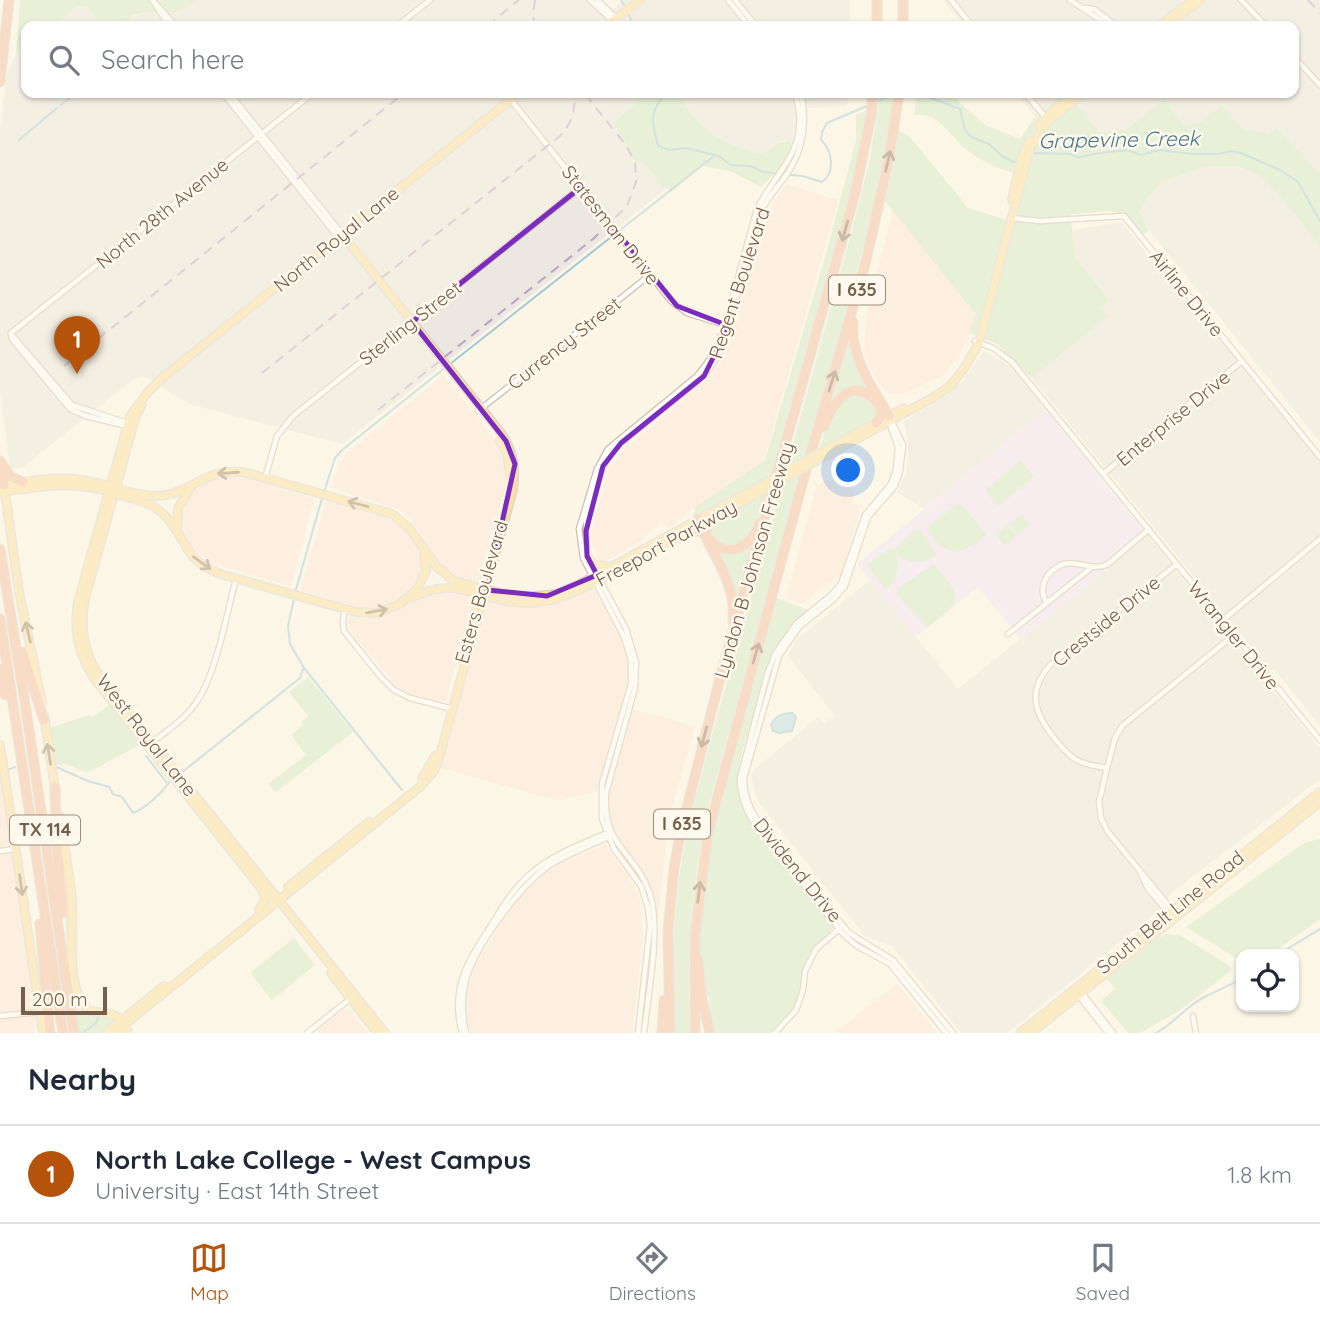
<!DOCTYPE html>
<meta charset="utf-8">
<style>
body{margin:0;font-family:Quicksand,sans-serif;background:#f2f2f3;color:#1f2937}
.controls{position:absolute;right:21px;bottom:21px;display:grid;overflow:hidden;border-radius:14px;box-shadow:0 2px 5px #0004}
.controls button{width:63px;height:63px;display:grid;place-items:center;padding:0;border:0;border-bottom:2px solid #e0e1e3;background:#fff;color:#1f2937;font:35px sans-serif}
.scale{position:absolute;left:21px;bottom:18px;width:86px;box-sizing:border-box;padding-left:7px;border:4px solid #755e4b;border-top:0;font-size:19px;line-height:24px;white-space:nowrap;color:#755e4b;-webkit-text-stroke:5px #fff9ed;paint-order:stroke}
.you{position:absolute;left:849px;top:471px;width:24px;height:24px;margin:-18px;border:5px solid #fff;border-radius:50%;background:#1a73e8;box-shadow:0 0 0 10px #1a73e833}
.badge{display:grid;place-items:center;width:46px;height:46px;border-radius:50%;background:#b45309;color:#fff;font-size:23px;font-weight:700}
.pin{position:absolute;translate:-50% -58px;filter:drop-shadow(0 2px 4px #0008)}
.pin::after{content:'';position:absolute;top:37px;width:24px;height:21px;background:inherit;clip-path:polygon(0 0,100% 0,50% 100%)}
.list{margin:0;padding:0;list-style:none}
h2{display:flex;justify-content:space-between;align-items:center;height:91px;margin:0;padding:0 28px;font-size:30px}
h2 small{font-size:23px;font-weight:400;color:#747a83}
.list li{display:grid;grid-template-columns:46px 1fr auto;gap:21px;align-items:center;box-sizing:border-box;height:98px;padding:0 28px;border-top:2px solid #e0e1e3}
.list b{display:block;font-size:26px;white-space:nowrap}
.list p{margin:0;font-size:23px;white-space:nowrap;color:#747a83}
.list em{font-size:23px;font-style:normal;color:#747a83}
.icon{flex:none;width:38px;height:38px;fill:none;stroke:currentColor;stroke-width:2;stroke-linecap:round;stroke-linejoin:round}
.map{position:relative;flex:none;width:1320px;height:1033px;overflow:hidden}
.search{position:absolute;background:#fff;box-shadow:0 2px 5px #0004;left:21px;right:21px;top:21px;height:77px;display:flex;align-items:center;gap:18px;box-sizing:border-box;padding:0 24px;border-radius:14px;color:#747a83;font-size:26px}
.sheet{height:189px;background:#fff}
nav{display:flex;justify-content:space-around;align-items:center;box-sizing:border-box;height:98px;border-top:2px solid #e0e1e3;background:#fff;font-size:19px;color:#747a83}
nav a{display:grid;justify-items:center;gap:4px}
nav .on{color:#b45309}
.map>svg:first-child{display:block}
</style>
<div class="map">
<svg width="1320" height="1033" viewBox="0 0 1320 1033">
<rect width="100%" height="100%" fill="#fcf5e6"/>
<path fill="#fce7da" d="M 786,184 L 838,200 L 764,460 L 697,506 L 668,529 L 662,522 L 639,542 L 606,562 L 599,561 L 590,537 L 609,468 L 624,449 L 706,381 L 725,357 L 769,208 Z
M 893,210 L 975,315 L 970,333 L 957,359 L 942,376 L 902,394 L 887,393 L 878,382 L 864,353 L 866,316 Z
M 443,375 L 499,445 L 506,463 L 507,482 L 478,584 L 457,577 L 442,566 L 411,520 L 400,510 L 331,488 L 341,460 L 351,450 Z
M 225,476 L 250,479 L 314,499 L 291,586 L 213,564 L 196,552 L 184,535 L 181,519 L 184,505 L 195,491 L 209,480 Z
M 827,480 L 850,486 L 854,494 L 851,502 L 861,506 L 841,574 L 801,604 L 786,599 L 817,484 Z
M 326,501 L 382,515 L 407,530 L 420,552 L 424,564 L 422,576 L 415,589 L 389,605 L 372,609 L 357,607 L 301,590 Z
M 592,586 L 619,633 L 626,649 L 629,667 L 628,681 L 597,791 L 559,801 L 438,767 L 486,600 Z
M 447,592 L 468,595 L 474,602 L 446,700 L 443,702 L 409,694 L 399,688 L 351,632 L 347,621 L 351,615 L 373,617 L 393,612 L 422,596 Z
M 629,708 L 695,726 L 669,818 L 658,919 L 655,922 L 645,881 L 618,846 L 607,819 L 606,792 Z
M 0,756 L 36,1007 L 34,1033 L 0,1033 Z
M 605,845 L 629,877 L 640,899 L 643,938 L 632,1033 L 470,1033 L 466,1012 L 467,992 L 475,966 L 510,910 L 525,891 L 542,876 L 567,860 Z
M 897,983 L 937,1033 L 835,1033 Z
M 344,1009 L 350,1010 L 368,1033 L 315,1033 Z"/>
<path fill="#ece7e0" d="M 197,0 L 603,0 L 613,9 L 625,0 L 850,0 L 850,26 L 120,26 L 134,16 L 149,12 L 178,12 Z
M 943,0 L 1320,0 L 1320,174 L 1277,128 L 1269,134 L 1200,123 L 1184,126 L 1164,101 L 1126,131 L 1098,132 L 1046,126 L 1035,117 L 1016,93 L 1294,93 L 1294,26 L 965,26 Z
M 78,6 L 87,6 L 103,26 L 52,26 Z
M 26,46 L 26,93 L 649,93 L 612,124 L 628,146 L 636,162 L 643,161 L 660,186 L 667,188 L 342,444 L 193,405 L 171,394 L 154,381 L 142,376 L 134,379 L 23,467 L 10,470 L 0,390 L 0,131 L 7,74 L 16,54 Z
M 678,93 L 848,93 L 847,106 L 808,108 L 805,141 L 780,141 L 762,153 L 756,153 L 727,145 L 699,124 Z
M 1207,166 L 1238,166 L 1260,175 L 1285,202 L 1320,246 L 1320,442 L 1149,230 L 1139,214 L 1148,197 L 1164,181 Z
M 1122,222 L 1155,264 L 1159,262 L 1320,461 L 1320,726 L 1274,669 L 1271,671 L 1032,378 L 1108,316 L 1101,307 L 1110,299 L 1076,259 L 1073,230 Z
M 984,351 L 1010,366 L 1046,410 L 924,509 L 897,492 L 906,475 L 908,458 L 908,442 L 904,421 L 936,402 L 962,382 Z
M 1148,536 L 1320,748 L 1320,779 L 1171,893 L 1160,910 L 1007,1033 L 961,1033 L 892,946 L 865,936 L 757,800 L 751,776 L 755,769 L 818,717 L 824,723 L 835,716 L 788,656 L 796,640 L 870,580 L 958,689 Z"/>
<path fill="#f2e3f9" d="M 1046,410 L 1148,536 L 1020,639 L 978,587 L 916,637 L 857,564 Z"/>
<path fill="#d1eac5" d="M 20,0 L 197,0 L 178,12 L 149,12 L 134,15 L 120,26 L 103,26 L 87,6 L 78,6 L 52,26 L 26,26 L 26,46 L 16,54 Z
M 648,93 L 678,93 C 695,122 712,140 745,149 C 750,151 755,154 761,153 C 775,150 774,139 791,142 C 791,159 773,175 761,187 L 730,171 L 703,166 L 671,192 L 667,188 L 661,186 L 643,161 L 636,163 L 628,146 L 612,124 Z
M 917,93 L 949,93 L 985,125 L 1020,139 L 1035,117 L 1047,126 L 1077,104 L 1099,132 L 1126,130 L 1164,100 L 1184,126 L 1200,123 L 1222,105 L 1241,128 L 1269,134 L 1277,128 L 1320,174 L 1320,246 L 1285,202 L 1260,175 L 1238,166 L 1207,166 L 1164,181 L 1148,197 L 1139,213 L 1149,230 L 1143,235 C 1117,199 1108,214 1070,214 L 1076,259 L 1110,300 L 1101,307 L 1108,316 L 1032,378 L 997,344 L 970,333 L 975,314 L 885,201 L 898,130 L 910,137 L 968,208 L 1013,222 L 1025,175 C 1004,172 983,163 966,149 C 948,135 940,112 914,115 Z
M 895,96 L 888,151 L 870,224 L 705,819 C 692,890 686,960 690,1033 L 674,1033 L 672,950 L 679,878 L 689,819 L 854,223 L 870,159 L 879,101 Z
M 870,109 L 869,116 L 864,118 L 868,120 L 856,182 L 763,510 L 753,535 L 739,546 L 722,545 L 709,533 L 710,524 L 745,503 L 758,483 L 693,518 L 695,507 L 765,460 L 826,254 L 856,141 L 856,115 Z
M 851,321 L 851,334 L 880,403 L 852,391 L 826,416 Z
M 848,395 C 861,395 870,396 877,408 L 876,418 L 819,450 L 832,410 Z
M 1021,460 L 1034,477 L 998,506 L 985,490 Z
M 957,504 L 961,504 L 987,535 C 962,555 944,560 927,528 Z
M 1021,514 L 1030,525 L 1018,535 L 1010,524 Z
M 1008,525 L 1017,536 L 1005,545 L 996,535 Z
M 914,530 L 921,531 L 937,555 C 921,565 909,564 895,553 C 900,568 898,579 886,590 L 868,568 L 868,564 L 891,547 L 894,550 Z
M 757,533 L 735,620 L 716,546 L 732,551 Z
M 934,564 C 963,599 964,598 928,627 L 897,595 L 898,588 Z
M 775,598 L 809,610 C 776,639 768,665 756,706 C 750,730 737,758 737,784 C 738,828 811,888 834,927 L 816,945 L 808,957 L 797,1001 L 789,1016 L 781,1024 L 770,1033 L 712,1033 L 709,997 L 704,997 L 699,936 L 705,871 L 716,809 Z
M 308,677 L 353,732 L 276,792 L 268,784 L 306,755 L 291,735 L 303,725 L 301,722 L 308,716 L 289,692 Z
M 111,704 L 141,744 L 87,773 L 63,763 L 61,766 L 54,763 L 49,728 L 89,715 L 92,717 Z
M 58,824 C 61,846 65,867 68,889 C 71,920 65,982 82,1007 L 111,1015 L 117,1021 L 101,1033 L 77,1033 L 69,969 Z
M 1320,839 L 1320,919 L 1271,954 L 1241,954 L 1241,961 L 1186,927 L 1297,848 L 1306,842 Z
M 1167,934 L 1181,936 L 1230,966 L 1232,970 L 1177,1012 L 1140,1033 L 1128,1033 L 1101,1001 L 1115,989 L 1107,979 L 1158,938 Z
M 294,938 L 315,965 L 272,1000 L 250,973 Z"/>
<path fill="#bbdce6" stroke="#a1cad7" stroke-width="2" d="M 792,713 L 796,717 L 792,731 L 779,733 L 773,731 L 771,725 C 775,716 783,713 792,713 Z"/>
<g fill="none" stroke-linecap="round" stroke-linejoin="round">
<path stroke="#a1cad7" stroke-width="2" d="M 621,0 L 626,8
M 628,13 L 634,26
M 668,93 C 648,108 652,123 658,146 L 669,150 L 686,148 L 719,156 L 731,165 L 751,166 L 763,172 L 802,176 L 822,182 C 836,172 832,150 821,140 L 822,132 L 827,123 L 869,105
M 918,93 L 960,109 L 965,130 L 971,137 L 989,144 L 1002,156 L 1016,163
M 877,101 L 895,94
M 61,105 L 76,93
M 19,140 L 57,108
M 1031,156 L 1035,153 L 1070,154 L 1079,158 C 1083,155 1124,149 1130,151 C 1134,152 1137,154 1141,155 L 1159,150 L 1193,154 L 1218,154 L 1230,151 L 1241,153 L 1280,170 L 1298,182 L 1320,221
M 450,364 L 714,156
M 324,492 L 335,458 L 342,450 L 446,367
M 295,593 L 322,498
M 294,599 L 288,626 L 290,644 L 304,668 L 402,790
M 146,756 L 167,783
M 54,766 L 88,781 L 109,787 L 113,794 L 122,797 L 133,813 C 146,808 163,792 170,781
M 7,770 L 15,767
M 181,773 L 300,678 L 303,669
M 1279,954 L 1320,929
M 82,1033 L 96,1023 L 98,1016
M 1156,1033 C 1169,1026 1176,1018 1187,1009 C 1202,995 1224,989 1241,979"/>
<defs>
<path id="minor" d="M 152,0 L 176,26
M 590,0 L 613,21
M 597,0 L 616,18
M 728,0 L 749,26
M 735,0 L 756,26
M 951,0 L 972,26
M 1070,0 L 1110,26
M 1241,0 L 1266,26
M 156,6 L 170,26
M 1086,8 L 1094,9 L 1117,26
M 397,26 L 430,0
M 1294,57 L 1320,85
M 223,93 L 338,237
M 229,93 L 342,234
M 1025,93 L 1047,119
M 511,100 L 671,301 L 687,313 L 725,325
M 1012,218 L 1040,221 L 1124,216 L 1320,457
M 11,333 L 313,93
M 11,333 L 12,339 L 70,409 L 86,416 L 127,426
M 11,334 L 72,405 L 127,423
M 975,341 L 993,348 L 1012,362 L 1320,740
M 478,411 L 650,275
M 891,420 L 903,445 L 900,471 L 895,486 L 868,517 L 845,586 L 834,599 L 799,627 L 779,656 L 744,778 C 744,793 748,806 756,818 L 849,933 L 893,960 L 953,1033
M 889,422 L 898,447 L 896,470 L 891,484 L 865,515 L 841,584 L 831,595 L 796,624 L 775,654 L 767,675 L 740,778 C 740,794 744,807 753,821 L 844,935 L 857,946 L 890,964 L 946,1033
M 1103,474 L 1242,361
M 265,478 L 277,436 L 293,416 L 581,187
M 1047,603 C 1037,588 1046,570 1064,564 C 1079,560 1093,572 1108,564 L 1149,529
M 345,609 L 343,621 L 344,631 L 380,676 L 394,690 L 410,698 L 453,709
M 1223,620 L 1320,539
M 1008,634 L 1092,567
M 151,743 C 167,731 185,719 196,703 C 217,673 226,615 236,579
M 1107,768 C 1096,766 1084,765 1075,759 C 1067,754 1061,746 1055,739 C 1035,714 1026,692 1050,665 L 1177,564
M 0,851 L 16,849
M 1141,874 L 1147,887 L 1170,915
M 1173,911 L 1108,832 L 1101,818 L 1099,802 L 1107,768 L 1115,738 L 1122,726 L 1234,635
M 1082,993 L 1113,1033
M 1079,996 L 1108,1033
M 0,1016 L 39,1012
M 1193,1016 L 1196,1033
M 307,1033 L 350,999
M 462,1033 C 450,987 468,961 492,924 C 505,902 518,882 539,867 C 559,852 584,843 607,833
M 466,1033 C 462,1015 461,998 466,980 C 475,946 521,884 550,865 C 568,854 589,846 608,837
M 638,1033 L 650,926 L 648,908 L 641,886 L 614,849 L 602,819 L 602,784 L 631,684 L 631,660 L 624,637 L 583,558 L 579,529 L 597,469 L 608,449 L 697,376 L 714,354 L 725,325 L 757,209 C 779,166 812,148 795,93
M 644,1033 C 648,994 661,930 650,894 C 636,851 602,848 606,793 L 635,688 L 636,662 L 626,629 L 587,556 L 586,518 L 600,475 L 609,455 L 621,443 L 698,381 L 711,367 L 721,351 L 761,211 C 768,197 778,187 787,174 C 804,149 807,122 801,93
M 775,1033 L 796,1010 L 803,990 L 805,971 L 816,949 L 840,928"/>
<path id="major" d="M 606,26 L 640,0
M 1159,26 L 1193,0
M 1167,26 L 1200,0
M 1039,125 L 1052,111 L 1075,93
M 1012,200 L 1021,160 L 1029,141
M 142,405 L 136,415 L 85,599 C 79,628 84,654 101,678 L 385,1033
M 500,440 L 507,454 L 510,475
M 829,448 L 904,408
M 827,455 L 934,397 L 951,385 L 965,367 L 979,343 L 1030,148 L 1048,121 L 1083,93
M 4,485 L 19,592 L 42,703
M 1,486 C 27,481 54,476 81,480 C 108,483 133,497 160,496 C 194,493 205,466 247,473 L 392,514 L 409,528 L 437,567 L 454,581 L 502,594 L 526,597 L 556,594 L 580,584 L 760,486
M 0,492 C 47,486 74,479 121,495 C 140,501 154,503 168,519 C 191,547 185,563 227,576 L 356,612 L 379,613 L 400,604 L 417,589 L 426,572 L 424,554
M 177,530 L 178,508 L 192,486
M 588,557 L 594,564 L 609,567
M 411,598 C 423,593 434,588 447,588 C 461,587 475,593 489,597 C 523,607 552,604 583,588 L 758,493
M 474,617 L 485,578
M 44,715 L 55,789
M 0,745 L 43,1033
M 422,779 L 435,756
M 59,815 C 63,843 70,873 72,901 C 73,930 65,993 90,1011 C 109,1015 120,1010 128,1033
M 288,887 L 369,822
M 279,900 L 273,899 L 261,888 L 96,681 C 79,657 73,631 78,602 L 130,416 L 148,392 L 162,378 L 519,93
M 259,910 L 265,899 L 262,889
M 331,973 L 377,1033
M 106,1033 L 164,986
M 114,1033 L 421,786 L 434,771 L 441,751 L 513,490 C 516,468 514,452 501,433 L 342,234
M 1020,1033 L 1320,792
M 1031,1033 L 1320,802"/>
<path id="highway" d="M 903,0 L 903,26
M 877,26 L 877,0
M 0,82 L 9,0
M 853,322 C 850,356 872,388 889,416
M 876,423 L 880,418 L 881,408
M 824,427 C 833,402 852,374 878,403
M 0,461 L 11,477 L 23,482
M 1,466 L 4,485
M 698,519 C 701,525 704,533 709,539 C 728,561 752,546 760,523
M 688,531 L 700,531 L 704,534
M 706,533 L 708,523 L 712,518
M 707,540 C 721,566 736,591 733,622
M 0,549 L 25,703 L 74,1033
M 0,619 L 63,1033
M 22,652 L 44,720
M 0,669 L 5,695
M 55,787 L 56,836 L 63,913
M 40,924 L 50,1033
M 698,959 L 702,999 L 710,1033
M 662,1033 L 664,1000
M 670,1033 L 668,932 L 674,868 L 681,830 L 722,671 L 854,198 L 871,116 L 873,93
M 695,1033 L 695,935 L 708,832 L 806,470 L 866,261 L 890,153 L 899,93"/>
</defs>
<use href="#minor" stroke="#cebead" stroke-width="7"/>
<use href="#major" stroke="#dbd5d0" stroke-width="10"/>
<use href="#highway" stroke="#dbd5d0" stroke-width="11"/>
<use href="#minor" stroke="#fff" stroke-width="4.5"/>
<use href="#major" stroke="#fae0a0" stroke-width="7"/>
<use href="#highway" stroke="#f5bc9e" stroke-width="9"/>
<path stroke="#b9a4c6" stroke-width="2" stroke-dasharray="10 7" stroke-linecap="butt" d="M 535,0 L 533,14 L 535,26
M 1308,0 L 1320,13
M 487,26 L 519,0
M 98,339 L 404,93
M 64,366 L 104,332
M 262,373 L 560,136 C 572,123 576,110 574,93
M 378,410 L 593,239 L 627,206 L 636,182 L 635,163 L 626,145 L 584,93"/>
<defs>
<path id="major-bridge" d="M 760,486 L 829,448
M 758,493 L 827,455"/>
</defs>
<use href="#major-bridge" stroke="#dbd5d0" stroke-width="10" stroke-linecap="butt"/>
<use href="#major-bridge" stroke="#fae0a0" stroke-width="7"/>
</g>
<defs><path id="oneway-shaft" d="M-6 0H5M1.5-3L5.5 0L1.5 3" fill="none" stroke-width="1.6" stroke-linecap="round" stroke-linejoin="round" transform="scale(1.75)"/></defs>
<g stroke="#8f715c">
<use href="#oneway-shaft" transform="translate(888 161) rotate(-77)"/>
<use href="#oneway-shaft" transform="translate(845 231) rotate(105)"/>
<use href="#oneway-shaft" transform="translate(832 381) rotate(-73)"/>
<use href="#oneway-shaft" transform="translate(756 653) rotate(-74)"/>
<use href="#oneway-shaft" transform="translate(704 737) rotate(105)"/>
<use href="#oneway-shaft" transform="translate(699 892) rotate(-83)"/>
</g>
<g stroke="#9d8564">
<use href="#oneway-shaft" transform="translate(228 473) rotate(176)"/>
<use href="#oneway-shaft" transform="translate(358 504) rotate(-165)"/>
<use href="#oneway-shaft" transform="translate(202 563) rotate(36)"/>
<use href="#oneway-shaft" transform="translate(377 611) rotate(-10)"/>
<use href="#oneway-shaft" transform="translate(28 632) rotate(-103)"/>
<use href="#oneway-shaft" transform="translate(49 754) rotate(-99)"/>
<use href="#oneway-shaft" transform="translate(21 885) rotate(82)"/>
</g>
<path d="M0 0H1320V1033H0ZM 581,187 L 677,306 L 729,326 L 704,376 L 621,443 L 603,466 L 586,531 L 587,556 L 597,575 L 547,596 L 487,590 L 515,464 L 506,441 L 412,322 Z" fill="#fcf5e6" fill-opacity=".55" fill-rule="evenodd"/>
<path fill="none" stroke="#7b2cbf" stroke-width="5" stroke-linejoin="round" d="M 581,187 L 677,306 L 729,326 L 704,376 L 621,443 L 603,466 L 586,531 L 587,556 L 597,575 L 547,596 L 487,590 L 515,464 L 506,441 L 412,322 Z"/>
<g text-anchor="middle" stroke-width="5" stroke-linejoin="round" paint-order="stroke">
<g fill="#fff9ed" stroke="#9e8c7c" stroke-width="2">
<rect x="829" y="275.5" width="56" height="29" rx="5"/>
<rect x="654" y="809.5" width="56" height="29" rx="5"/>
<rect x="10" y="815.5" width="70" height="29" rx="5"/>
</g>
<g font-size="18" font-weight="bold" fill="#755e4b">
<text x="857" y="296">I 635</text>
<text x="682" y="830">I 635</text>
<text x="45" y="836">TX 114</text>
</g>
<g font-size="19" fill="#755e4b" stroke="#fff9ed">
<text transform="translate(162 213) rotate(-39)" y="7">North 28th Avenue</text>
<text transform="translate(611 225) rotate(52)" y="7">Statesman Drive</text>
<text transform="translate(336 239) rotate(-39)" y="7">North Royal Lane</text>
<text transform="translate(739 283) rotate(-72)" y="7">Regent Boulevard</text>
<text transform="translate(1187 293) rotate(51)" y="7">Airline Drive</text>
<text transform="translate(410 323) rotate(-38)" y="7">Sterling Street</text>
<text transform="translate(564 343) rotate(-38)" y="7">Currency Street</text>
<text transform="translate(1173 418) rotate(-39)" y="7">Enterprise Drive</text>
<text transform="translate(666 543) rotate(-29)" y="7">Freeport Parkway</text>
<text transform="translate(754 560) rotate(-74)" y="7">Lyndon B Johnson Freeway</text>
<text transform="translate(481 592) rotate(-74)" y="7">Esters Boulevard</text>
<text transform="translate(1106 621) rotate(-39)" y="7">Crestside Drive</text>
<text transform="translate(1234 635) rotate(51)" y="7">Wrangler Drive</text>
<text transform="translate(147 735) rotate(52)" y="7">West Royal Lane</text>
<text transform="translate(798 870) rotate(51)" y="7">Dividend Drive</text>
<text transform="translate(1170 912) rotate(-39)" y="7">South Belt Line Road</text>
</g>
<g font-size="21" font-style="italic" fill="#457889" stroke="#fff9ed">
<text transform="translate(1119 140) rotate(-1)" y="7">Grapevine Creek</text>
</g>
</g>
</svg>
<div class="controls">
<button><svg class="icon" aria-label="locate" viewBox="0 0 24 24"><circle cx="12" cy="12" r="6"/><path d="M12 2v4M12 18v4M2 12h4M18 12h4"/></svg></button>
</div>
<div class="scale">200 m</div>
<div class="you"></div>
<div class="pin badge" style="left:77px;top:374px">1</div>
<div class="search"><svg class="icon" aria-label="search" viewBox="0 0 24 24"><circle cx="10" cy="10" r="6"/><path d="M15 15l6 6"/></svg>Search here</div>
</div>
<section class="sheet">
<h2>Nearby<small></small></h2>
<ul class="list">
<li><span class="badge">1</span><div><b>North Lake College - West Campus</b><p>University · East 14th Street</p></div><em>1.8 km</em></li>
</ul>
</section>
<nav>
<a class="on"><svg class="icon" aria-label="map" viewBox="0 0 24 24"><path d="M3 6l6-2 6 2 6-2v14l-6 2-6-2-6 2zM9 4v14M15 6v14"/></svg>Map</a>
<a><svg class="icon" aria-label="directions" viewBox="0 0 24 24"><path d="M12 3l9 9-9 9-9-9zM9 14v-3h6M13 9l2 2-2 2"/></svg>Directions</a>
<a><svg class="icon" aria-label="saved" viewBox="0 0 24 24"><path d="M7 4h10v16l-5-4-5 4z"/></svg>Saved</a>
</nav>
